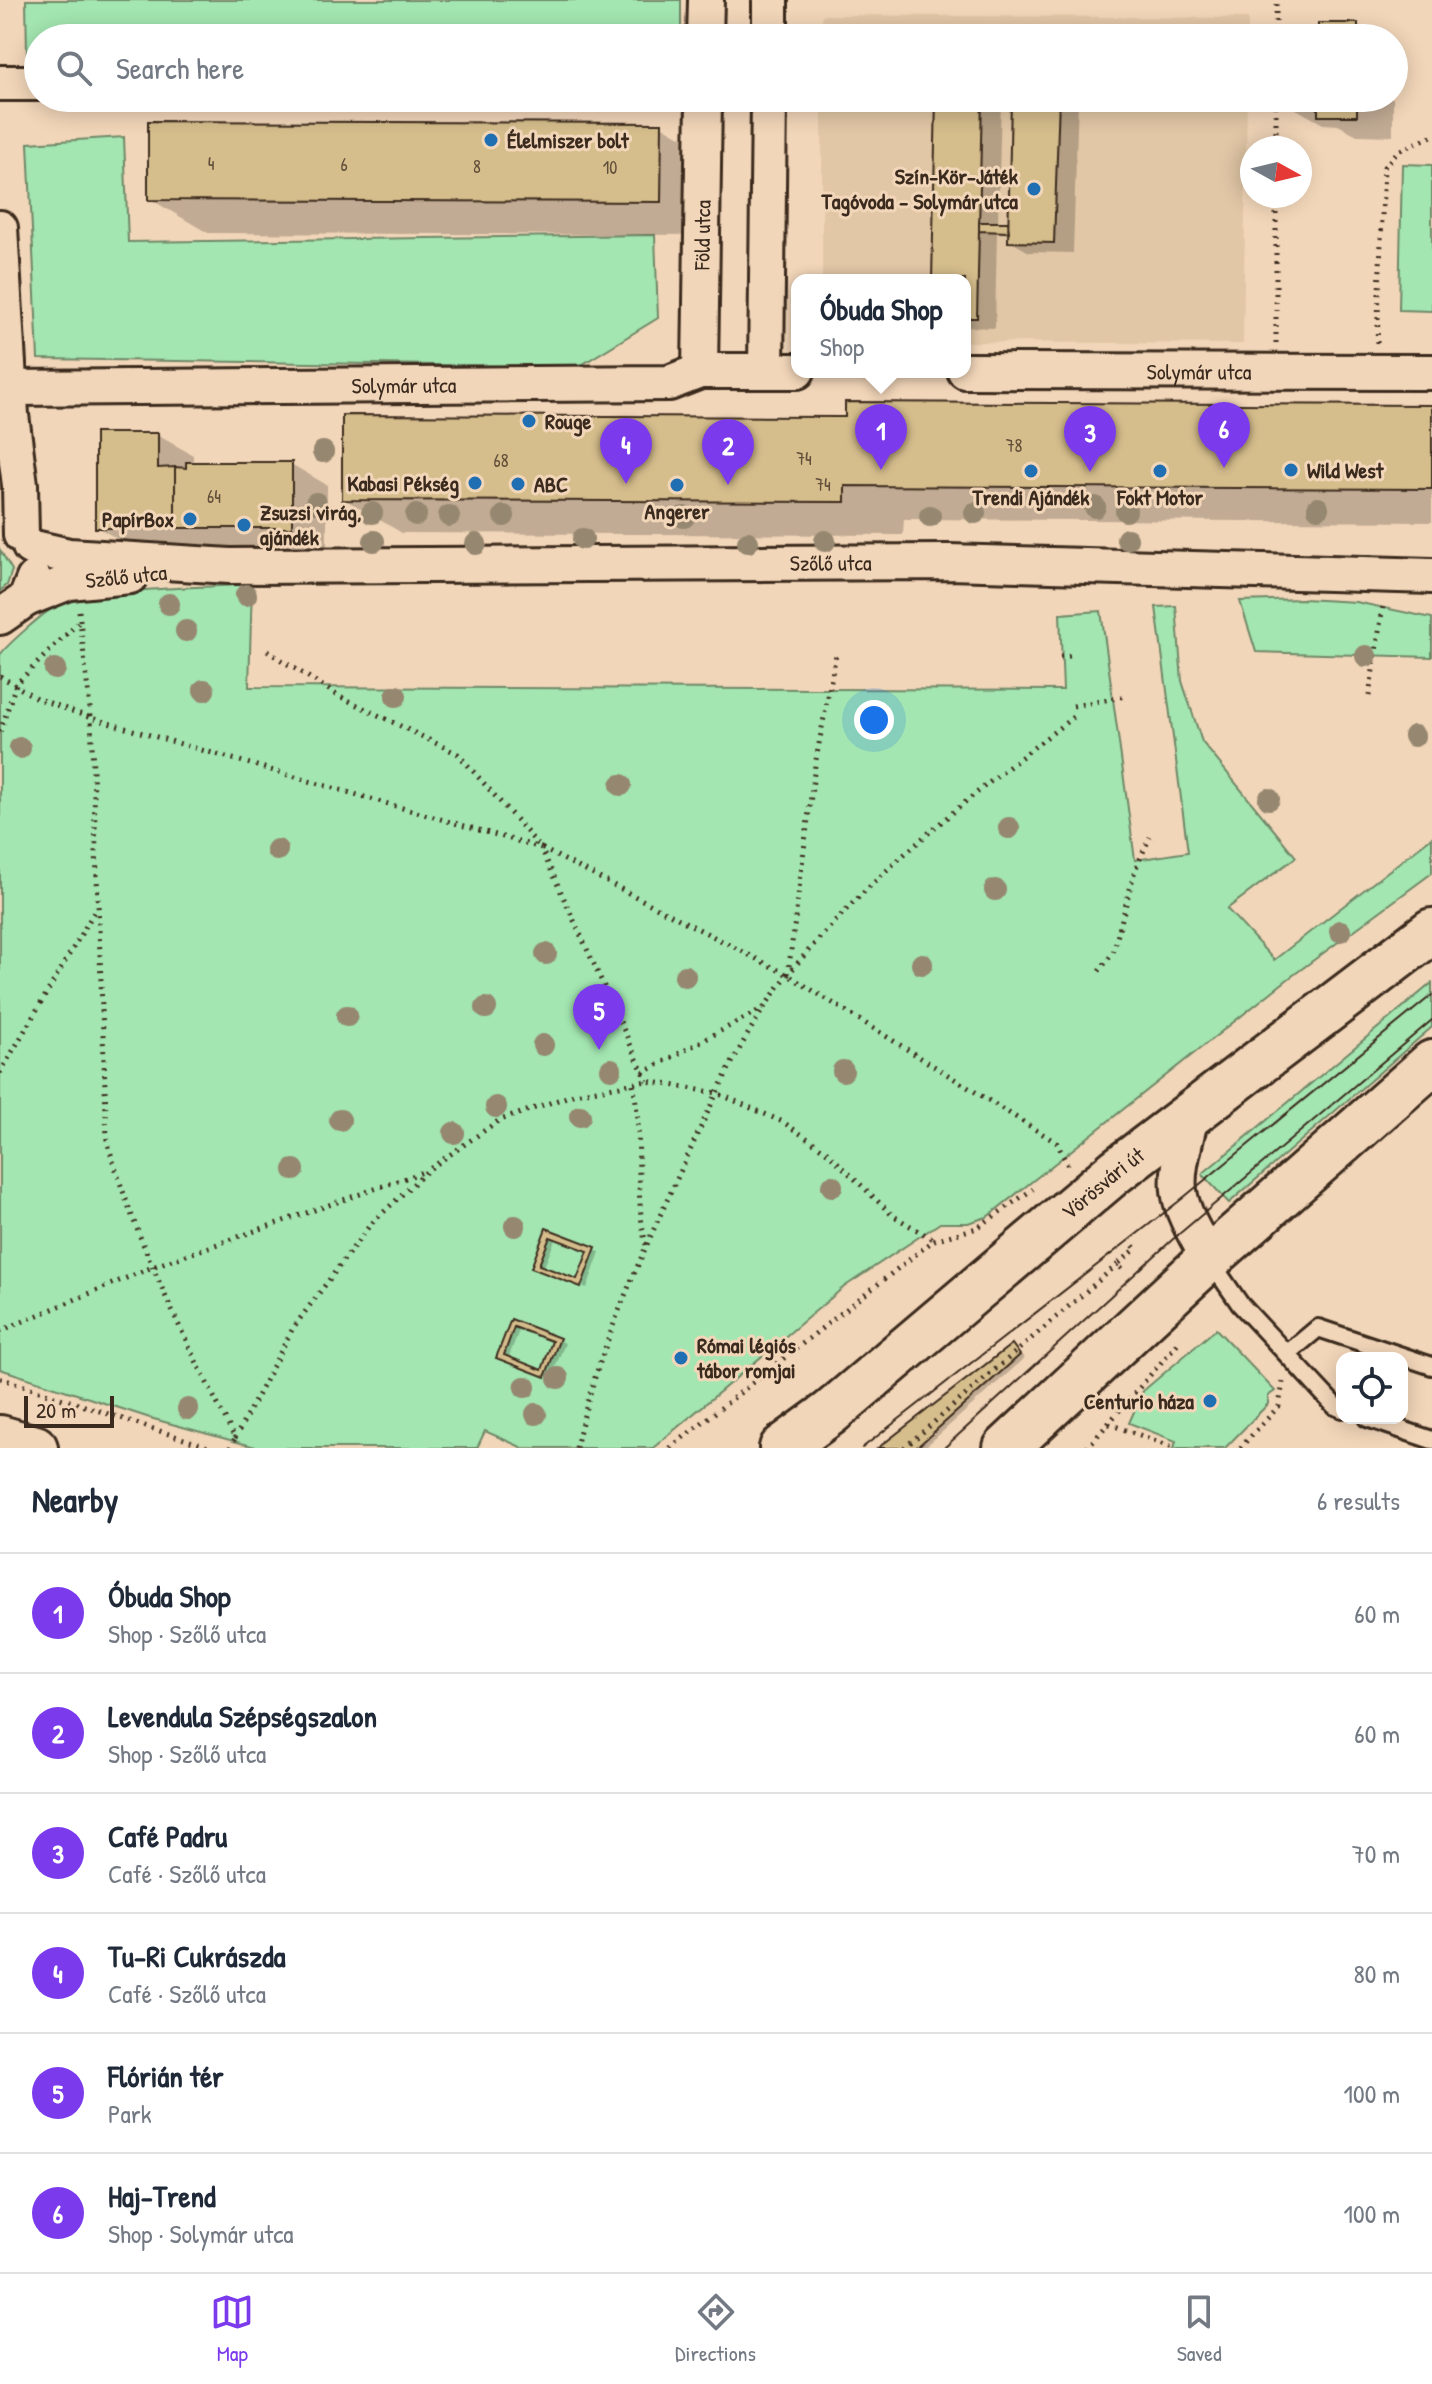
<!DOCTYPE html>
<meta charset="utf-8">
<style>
body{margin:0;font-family:"Patrick Hand",sans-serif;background:#f6f6f7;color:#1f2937}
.controls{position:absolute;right:24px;bottom:24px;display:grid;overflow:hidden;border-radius:16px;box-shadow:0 4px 20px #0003}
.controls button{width:72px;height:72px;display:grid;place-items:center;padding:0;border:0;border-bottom:2px solid #e0e1e3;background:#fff;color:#1f2937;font:40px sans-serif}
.compass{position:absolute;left:1240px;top:136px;width:72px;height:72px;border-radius:50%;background:#fff;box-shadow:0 4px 20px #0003;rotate:98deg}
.scale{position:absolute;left:24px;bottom:20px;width:90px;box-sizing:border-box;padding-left:8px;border:4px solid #3b2a1e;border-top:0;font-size:22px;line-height:28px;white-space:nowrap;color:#3b2a1e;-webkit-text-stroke:6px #f2d6b9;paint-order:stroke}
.you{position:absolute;left:874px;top:720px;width:28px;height:28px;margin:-20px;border:6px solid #fff;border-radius:50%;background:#1a73e8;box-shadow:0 0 0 12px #1a73e833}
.badge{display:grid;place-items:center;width:52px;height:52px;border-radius:50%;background:#7c3aed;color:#fff;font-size:26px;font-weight:700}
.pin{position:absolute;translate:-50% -66px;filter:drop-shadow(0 2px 4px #0008)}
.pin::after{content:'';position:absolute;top:42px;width:28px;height:24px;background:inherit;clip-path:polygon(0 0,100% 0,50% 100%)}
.popup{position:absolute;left:791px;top:274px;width:180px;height:104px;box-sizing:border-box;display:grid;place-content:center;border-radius:16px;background:#fff;filter:drop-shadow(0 2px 6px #0005);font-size:26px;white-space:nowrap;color:#747a83}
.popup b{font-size:30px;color:#1f2937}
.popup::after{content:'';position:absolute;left:50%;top:100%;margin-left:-16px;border:16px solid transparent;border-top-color:#fff}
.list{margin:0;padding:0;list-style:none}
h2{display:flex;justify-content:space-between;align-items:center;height:104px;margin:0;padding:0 32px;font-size:34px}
h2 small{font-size:26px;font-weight:400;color:#747a83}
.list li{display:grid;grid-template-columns:52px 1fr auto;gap:24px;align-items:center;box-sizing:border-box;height:120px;padding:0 32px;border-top:2px solid #e0e1e3}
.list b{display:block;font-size:30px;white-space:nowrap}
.list p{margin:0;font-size:26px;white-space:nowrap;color:#747a83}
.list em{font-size:26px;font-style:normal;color:#747a83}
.icon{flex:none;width:44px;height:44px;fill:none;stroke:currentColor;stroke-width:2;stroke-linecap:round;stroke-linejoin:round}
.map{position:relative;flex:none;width:1432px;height:1448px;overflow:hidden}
.search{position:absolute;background:#fff;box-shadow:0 4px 20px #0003;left:24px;right:24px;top:24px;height:88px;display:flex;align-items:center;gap:20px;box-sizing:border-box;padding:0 28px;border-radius:44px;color:#747a83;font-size:30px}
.sheet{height:824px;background:#fff}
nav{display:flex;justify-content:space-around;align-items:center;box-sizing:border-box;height:112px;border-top:2px solid #e0e1e3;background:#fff;font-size:22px;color:#747a83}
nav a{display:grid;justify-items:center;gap:4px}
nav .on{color:#7c3aed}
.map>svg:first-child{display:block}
</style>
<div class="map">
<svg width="1432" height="1448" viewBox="0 0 1432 1448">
<rect width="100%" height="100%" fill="#f2d6b9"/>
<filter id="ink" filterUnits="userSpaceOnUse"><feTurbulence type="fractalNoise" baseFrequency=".0125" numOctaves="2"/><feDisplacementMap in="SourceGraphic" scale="16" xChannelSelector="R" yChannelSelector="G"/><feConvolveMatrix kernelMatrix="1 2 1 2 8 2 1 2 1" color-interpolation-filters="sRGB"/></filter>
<g filter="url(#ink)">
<path fill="#e2c7a6" d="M 822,15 L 1248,18 L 1248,38 L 822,38 Z
M 822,98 L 1247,98 L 1243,344 L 965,342 L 965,280 L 822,280 Z"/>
<path fill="#a3e6b1" stroke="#6f8868" stroke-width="2" d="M 26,0 L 681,0 L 681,38 L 38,38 L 38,54 L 27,54 Z
M 124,137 L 128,242 L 655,235 L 658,318 L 578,367 L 38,359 L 28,143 Z
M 1402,164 L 1432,165 L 1432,311 L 1399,310 Z
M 0,550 L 12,570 L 7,585 L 0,591 Z
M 252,584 L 249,687 L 1063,690 L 1060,614 L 1101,611 L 1135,860 L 1188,852 L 1156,607 L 1176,606 L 1182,681 L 1202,742 L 1296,857 L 1227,909 L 1274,960 L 1432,837 L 1432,873 L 1288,979 L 987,1217 L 968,1223 L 940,1223 L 844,1287 L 653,1448 L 523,1448 L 485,1431 L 477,1448 L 259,1448 L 150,1418 L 0,1369 L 0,655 C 6,646 45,611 55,607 C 111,586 192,589 252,584 Z
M 1303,599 L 1356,602 L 1432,618 L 1432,657 L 1256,652 L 1240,601 Z
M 1432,983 L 1432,1027 L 1229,1203 L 1202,1174 Z
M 1216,1329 L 1275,1391 L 1268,1396 L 1268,1404 L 1225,1448 L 1174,1448 L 1176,1441 L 1129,1423 L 1143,1391 Z"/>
<path fill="#0003" fill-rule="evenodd" d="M 1357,25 L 1380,38 L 1287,38 L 1320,35 Z
M 938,98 L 1001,98 L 998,224 L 1011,226 L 1014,98 L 1078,98 L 1073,253 L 1029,252 L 1010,241 L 1010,234 L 997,233 L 995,328 L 965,327 L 965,280 L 934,280 Z
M 1287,98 L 1393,98 L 1393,136 L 1357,135 L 1338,125 L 1323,124 L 1287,104 Z
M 661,125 L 720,159 L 719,235 L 208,233 L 150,199 Z
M 1432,407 L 1432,522 L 904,519 L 903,535 L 402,533 L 344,499 L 847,419 Z
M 157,435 L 193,455 L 193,464 L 291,464 L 327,485 L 327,547 L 133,548 L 97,527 Z
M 547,1231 L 600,1252 L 587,1288 L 533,1267 ZM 556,1238 L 590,1251 L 578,1282 L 543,1269 Z
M 512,1321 L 565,1343 L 551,1378 L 498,1357 ZM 520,1328 L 554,1341 L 543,1372 L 508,1359 Z
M 1012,1347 L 1025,1358 L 924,1448 L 881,1448 Z"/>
<path fill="#d5bd8c" stroke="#3b2a1e" stroke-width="2" fill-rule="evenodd" d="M 1318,23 L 1358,23 L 1358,38 L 1285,38 L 1285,33 L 1318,33 Z
M 1014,30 L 1062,30 L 1062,38 L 1013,38 Z
M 936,98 L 982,98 L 977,318 L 965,318 L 965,280 L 932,280 Z
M 1011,98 L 1059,98 L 1054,243 L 1008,242 Z
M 1285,98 L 1357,98 L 1357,116 L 1318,116 L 1318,105 L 1285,105 Z
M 148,121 L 662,123 L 661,202 L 148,200 Z
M 979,222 L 1008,222 L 1009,232 L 979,231 Z
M 845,402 L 1432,405 L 1432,489 L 845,486 L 845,502 L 342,500 L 342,415 L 845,417 Z
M 95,433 L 158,433 L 158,468 L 175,467 L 175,528 L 95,528 Z
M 186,462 L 292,462 L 292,528 L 175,528 L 175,467 L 186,468 Z
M 546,1228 L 596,1247 L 581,1287 L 531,1268 ZM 550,1237 L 588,1251 L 577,1279 L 539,1265 Z
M 511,1319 L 560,1338 L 545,1377 L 496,1358 ZM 514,1327 L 552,1341 L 542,1370 L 504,1355 Z
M 1012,1344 L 1020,1355 L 916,1448 L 878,1448 Z"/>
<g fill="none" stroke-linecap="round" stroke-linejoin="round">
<defs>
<path id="lane" d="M 1211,1262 L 1240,1304 L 1335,1406 L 1342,1409
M 1287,1354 L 1318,1328 L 1432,1366
M 1367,1418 L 1432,1440"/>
<g id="street">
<path d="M 705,38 L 706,0"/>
<path d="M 770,38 L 770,0"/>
<path d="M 0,83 L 38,83"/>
<path d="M 0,228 L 11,415 L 20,485 L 21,535"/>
<path id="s1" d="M 700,371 L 704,98"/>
<path d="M 766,371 L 769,98"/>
<path id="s2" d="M 965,371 L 1432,372"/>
<path id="s3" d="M 10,388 L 669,383 L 700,371 L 797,371"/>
<path id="s4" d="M 30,547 L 69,556 L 230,566 L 949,562 L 1432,576"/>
<path d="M 26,599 L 69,582 L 130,576"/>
<path d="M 0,617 L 26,599 L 34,579"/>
<path d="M 1192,1112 C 1174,1188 1169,1189 1209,1259"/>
</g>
<path id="secondary" d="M 0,1438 L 35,1448"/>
<g id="primary">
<path id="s5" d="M 782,1448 L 830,1413 L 1116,1171 L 1432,931"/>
<path d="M 1006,1448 L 1209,1259 L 1432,1063"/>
</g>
</defs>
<use href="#lane" stroke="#3b2a1e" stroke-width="22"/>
<use href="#street" stroke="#3b2a1e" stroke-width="40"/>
<use href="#secondary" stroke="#3b2a1e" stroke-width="50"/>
<use href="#primary" stroke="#3b2a1e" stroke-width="50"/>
<path stroke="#3b2a1e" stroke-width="5" stroke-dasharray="2 6" stroke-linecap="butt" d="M 1276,38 L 1276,0
M 1276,148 L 1276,98
M 1276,343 L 1276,196
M 1377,343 L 1384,167 L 1398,151 L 1432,136
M 79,611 L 91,718 L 107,1140 C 133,1236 189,1349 235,1438 L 230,1448
M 267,651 L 337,695 L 458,754 L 541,848 L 788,975 L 1057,1143 L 1068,1166
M 1060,657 L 1071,656
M 0,676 L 36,698 L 91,718 L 541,848 L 647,1081
M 1369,696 L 1383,606
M 1073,706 L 1127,696
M 0,732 L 16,684 L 81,620
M 1099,971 L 1113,953 L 1135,870 L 1150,837
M 788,974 L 815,765 L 836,654
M 0,1073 L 97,907
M 643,1073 L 763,1008
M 633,1084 C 644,1138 633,1191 646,1245
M 1122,1269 L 1118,1264 L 1136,1249 L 1132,1244
M 0,1331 L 155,1266 L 423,1172
M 0,1378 L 211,1448
M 1109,1424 L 1173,1447
M 235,1438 L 293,1328 L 370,1225 L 428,1170 L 498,1121 L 575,1094 L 647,1081 L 717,1093 L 783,1122 L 826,1151 L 892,1215 L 934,1240
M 576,1448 C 598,1346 644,1250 688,1155 C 716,1094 745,1029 787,976 C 868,876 972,795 1073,717
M 670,1448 L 934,1240 L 977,1228 L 1033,1189
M 904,1448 L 1118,1264
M 1087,1448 L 1178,1343
M 1240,1448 L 1279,1406 L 1283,1382"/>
<use href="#lane" stroke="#f2d6b9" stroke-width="16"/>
<use href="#street" stroke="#f2d6b9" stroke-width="34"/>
<use href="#secondary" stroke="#f2d6b9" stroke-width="44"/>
<use href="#primary" stroke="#f2d6b9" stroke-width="44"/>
<path stroke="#3b2a1e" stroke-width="2" d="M 862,1448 L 1178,1202 L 1432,995
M 944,1448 L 1172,1240 L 1432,1020"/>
</g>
<g fill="#968770">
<circle cx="323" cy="452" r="11"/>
<circle cx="316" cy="503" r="11"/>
<circle cx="1095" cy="507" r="11"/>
<circle cx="1318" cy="508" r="11"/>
<circle cx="1126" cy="511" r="11"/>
<circle cx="372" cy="513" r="11"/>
<circle cx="975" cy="513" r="11"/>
<circle cx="416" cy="515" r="11"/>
<circle cx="449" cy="516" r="11"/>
<circle cx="504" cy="516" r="11"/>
<circle cx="930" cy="516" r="11"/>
<circle cx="684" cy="517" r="11"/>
<circle cx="583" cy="539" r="11"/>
<circle cx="1127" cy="539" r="11"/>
<circle cx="374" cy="541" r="11"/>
<circle cx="825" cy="541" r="11"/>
<circle cx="748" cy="542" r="11"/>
<circle cx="476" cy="544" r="11"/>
<circle cx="246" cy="595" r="11"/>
<circle cx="169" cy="604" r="11"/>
<circle cx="186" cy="631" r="11"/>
<circle cx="1366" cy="656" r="11"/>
<circle cx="55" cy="669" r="11"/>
<circle cx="204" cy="690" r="11"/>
<circle cx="396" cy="696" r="11"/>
<circle cx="1414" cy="736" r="11"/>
<circle cx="20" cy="748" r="11"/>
<circle cx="621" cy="785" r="11"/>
<circle cx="1269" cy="799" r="11"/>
<circle cx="1009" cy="828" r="11"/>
<circle cx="277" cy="850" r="11"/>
<circle cx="995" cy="890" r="11"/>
<circle cx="1340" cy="931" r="11"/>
<circle cx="546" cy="954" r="11"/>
<circle cx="922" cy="964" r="11"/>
<circle cx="685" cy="976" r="11"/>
<circle cx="486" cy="1008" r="11"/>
<circle cx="347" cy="1016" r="11"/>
<circle cx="543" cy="1045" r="11"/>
<circle cx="611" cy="1069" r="11"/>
<circle cx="843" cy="1071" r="11"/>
<circle cx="496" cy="1107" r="11"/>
<circle cx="580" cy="1116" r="11"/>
<circle cx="340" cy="1120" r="11"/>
<circle cx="454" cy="1133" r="11"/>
<circle cx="294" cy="1170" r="11"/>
<circle cx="832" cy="1186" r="11"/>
<circle cx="515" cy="1226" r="11"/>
<circle cx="558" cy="1378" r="11"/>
<circle cx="525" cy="1387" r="11"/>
<circle cx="188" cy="1409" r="11"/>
<circle cx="536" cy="1414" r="11"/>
</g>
</g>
<g fill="#1f6fb2" stroke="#f2d6b9" stroke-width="3">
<circle cx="491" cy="140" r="8"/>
<circle cx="1034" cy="189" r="8"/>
<circle cx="529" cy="421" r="8"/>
<circle cx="1291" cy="470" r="8"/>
<circle cx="1031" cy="471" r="8"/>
<circle cx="1160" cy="471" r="8"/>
<circle cx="475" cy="483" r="8"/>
<circle cx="518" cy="484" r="8"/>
<circle cx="677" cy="485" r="8"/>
<circle cx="190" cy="519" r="8"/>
<circle cx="244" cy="525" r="8"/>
<circle cx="681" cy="1358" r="8"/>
<circle cx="1210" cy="1401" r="8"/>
</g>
<g text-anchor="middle" stroke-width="6" stroke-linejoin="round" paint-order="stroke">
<g font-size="18" fill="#624f3a">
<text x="211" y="170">4</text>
<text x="344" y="171">6</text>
<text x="477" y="173">8</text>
<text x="610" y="174">10</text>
<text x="1014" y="452">78</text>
<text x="804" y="465">74</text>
<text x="501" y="467">68</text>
<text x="823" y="491">74</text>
<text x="214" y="503">64</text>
</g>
<g font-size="22" font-weight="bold" fill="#3b2a1e" stroke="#f2d6b9" text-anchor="start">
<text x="507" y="148">Élelmiszer bolt</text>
<text x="1018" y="184" text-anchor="end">Szín-Kör-Játék<tspan x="1018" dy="25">Tagóvoda – Solymár utca</tspan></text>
<text x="545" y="429">Rouge</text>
<text x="1307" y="478">Wild West</text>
<text x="459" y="491" text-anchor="end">Kabasi Pékség</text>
<text x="534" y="492">ABC</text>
<text x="1031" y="505" text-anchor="middle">Trendi Ajándék</text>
<text x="1160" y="505" text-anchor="middle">Fokt Motor</text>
<text x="677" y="519" text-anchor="middle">Angerer</text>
<text x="260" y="520">Zsuzsi virág,<tspan x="260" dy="25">ajándék</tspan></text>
<text x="174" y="527" text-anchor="end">PapírBox</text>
<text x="697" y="1353">Római légiós<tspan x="697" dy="25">tábor romjai</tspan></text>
<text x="1194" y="1409" text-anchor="end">Centurio háza</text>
</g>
<g font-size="22" fill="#3b2a1e" stroke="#f2d6b9">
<text dy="8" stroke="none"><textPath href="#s1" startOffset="136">Föld utca</textPath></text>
<text dy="8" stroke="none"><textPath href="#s2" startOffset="234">Solymár utca</textPath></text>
<text dy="8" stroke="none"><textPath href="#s3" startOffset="394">Solymár utca</textPath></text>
<text dy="8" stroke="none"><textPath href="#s4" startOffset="802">Szőlő utca</textPath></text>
<text transform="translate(126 576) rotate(-6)" y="8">Szőlő utca</text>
<text dy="8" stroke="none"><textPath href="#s5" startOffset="416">Vörösvári út</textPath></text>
</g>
</g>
</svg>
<div class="controls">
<button><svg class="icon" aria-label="locate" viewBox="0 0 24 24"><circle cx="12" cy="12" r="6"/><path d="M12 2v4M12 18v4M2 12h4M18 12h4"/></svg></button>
</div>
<svg class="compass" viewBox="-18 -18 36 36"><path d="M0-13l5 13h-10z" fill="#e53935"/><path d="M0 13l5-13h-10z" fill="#747a83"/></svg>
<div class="scale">20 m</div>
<div class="you"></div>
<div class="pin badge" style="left:881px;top:470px">1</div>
<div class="popup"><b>Óbuda Shop</b>Shop</div>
<div class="pin badge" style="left:728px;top:485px">2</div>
<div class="pin badge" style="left:1090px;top:472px">3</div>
<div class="pin badge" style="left:626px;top:484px">4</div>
<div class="pin badge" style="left:599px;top:1050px">5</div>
<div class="pin badge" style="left:1224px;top:468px">6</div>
<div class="search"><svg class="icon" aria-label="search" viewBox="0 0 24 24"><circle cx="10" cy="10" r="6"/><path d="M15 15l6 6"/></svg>Search here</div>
</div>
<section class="sheet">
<h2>Nearby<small>6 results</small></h2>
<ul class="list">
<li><span class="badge">1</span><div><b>Óbuda Shop</b><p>Shop · Szőlő utca</p></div><em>60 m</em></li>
<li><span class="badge">2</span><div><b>Levendula Szépségszalon</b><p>Shop · Szőlő utca</p></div><em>60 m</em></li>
<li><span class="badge">3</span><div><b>Café Padru</b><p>Café · Szőlő utca</p></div><em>70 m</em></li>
<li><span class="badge">4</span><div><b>Tu-Ri Cukrászda</b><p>Café · Szőlő utca</p></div><em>80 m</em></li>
<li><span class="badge">5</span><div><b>Flórián tér</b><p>Park</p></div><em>100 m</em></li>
<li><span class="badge">6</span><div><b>Haj-Trend</b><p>Shop · Solymár utca</p></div><em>100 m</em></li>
</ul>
</section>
<nav>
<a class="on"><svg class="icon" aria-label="map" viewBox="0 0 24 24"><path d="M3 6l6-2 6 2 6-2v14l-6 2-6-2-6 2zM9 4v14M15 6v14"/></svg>Map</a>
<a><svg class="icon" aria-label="directions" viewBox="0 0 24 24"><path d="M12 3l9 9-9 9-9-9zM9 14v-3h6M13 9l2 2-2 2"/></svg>Directions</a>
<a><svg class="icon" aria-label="saved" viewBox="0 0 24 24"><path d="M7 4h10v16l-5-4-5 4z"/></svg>Saved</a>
</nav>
